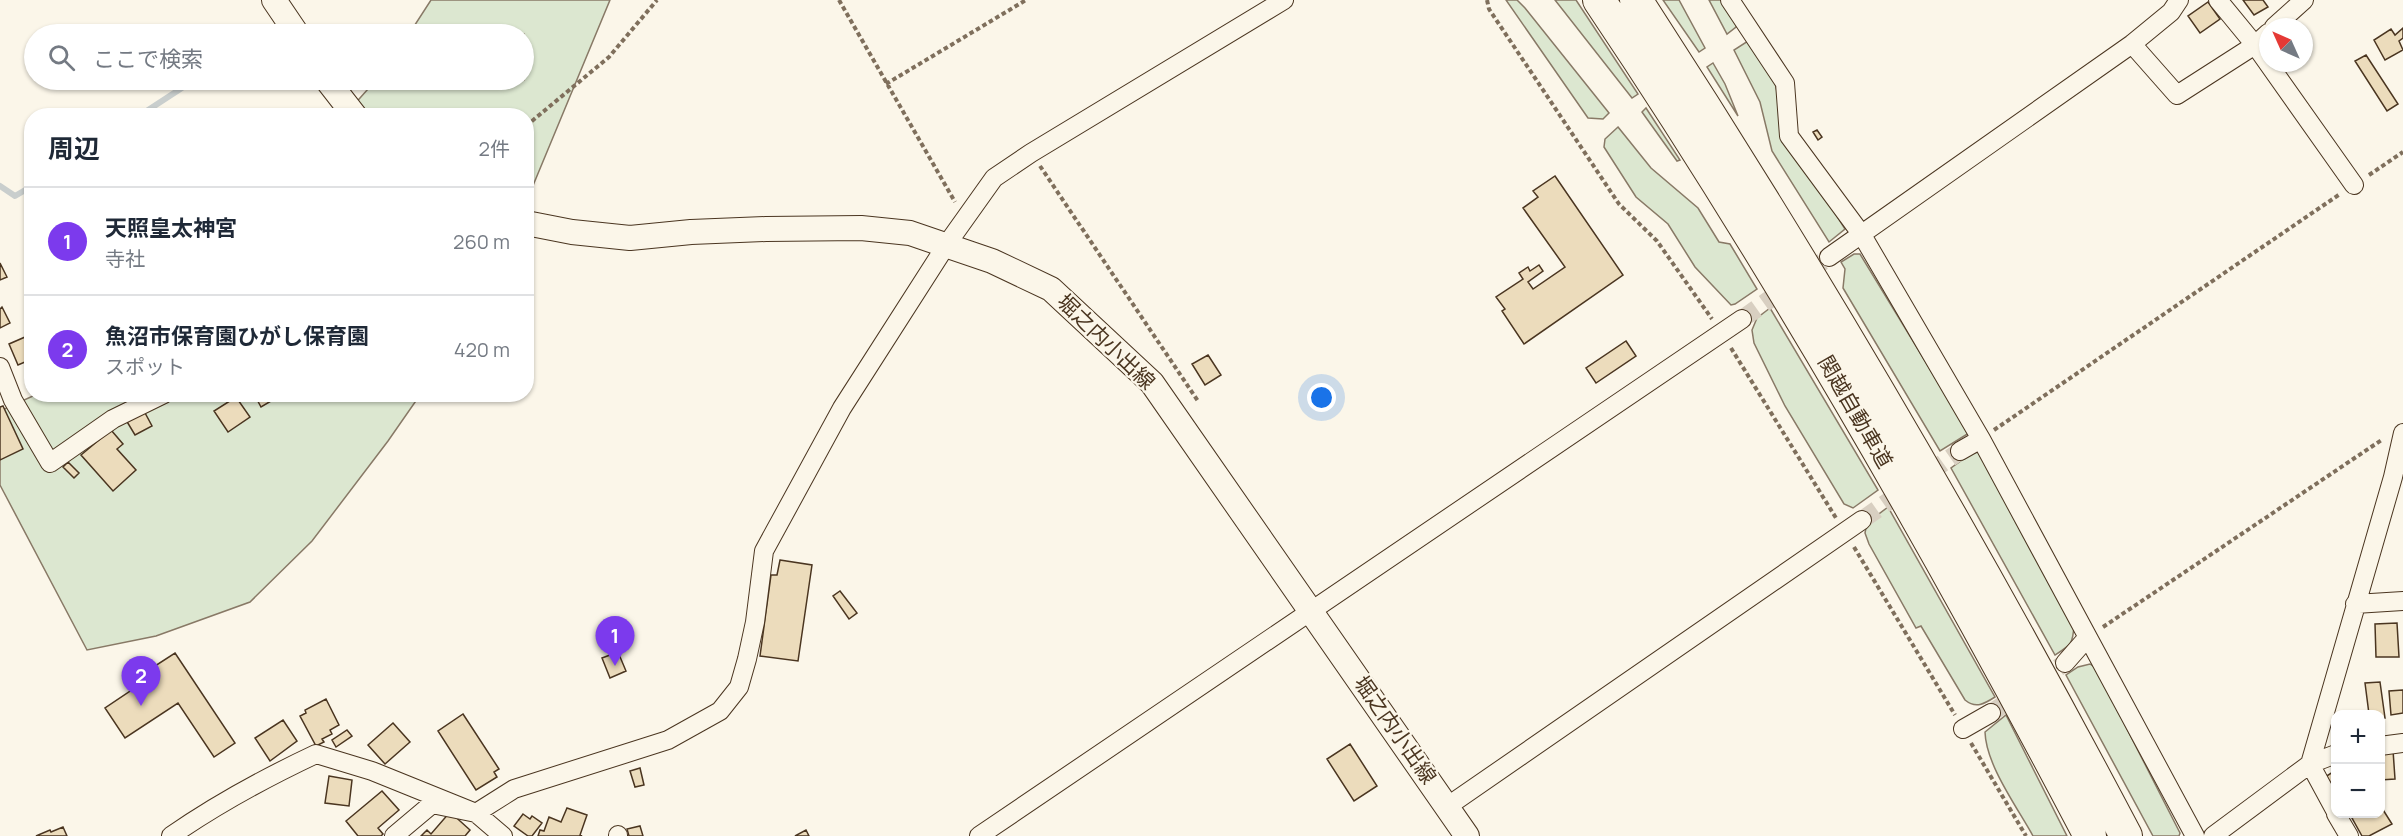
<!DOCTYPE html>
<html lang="ja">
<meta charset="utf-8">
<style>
body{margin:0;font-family:Manrope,"Noto Sans JP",sans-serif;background:#f2f2f3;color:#1f2937}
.controls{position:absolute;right:18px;bottom:18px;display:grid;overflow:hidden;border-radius:12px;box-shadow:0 2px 4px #0004}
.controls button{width:54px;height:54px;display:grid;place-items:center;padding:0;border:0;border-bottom:2px solid #e0e1e3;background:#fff;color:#1f2937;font:30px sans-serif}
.compass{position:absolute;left:2259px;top:18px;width:54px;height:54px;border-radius:50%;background:#fff;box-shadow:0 2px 4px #0004;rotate:315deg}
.you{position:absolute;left:1322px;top:398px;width:21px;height:21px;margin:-15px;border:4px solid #fff;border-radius:50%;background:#1a73e8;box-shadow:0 0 0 9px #1a73e833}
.badge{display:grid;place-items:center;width:39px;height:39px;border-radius:50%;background:#7c3aed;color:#fff;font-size:20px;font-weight:700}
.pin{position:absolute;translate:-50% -50px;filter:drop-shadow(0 2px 3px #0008)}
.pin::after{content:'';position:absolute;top:32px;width:21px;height:18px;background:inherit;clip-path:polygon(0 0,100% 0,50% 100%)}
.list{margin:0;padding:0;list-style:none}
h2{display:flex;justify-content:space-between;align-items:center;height:78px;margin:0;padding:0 24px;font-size:26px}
h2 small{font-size:20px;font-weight:400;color:#747a83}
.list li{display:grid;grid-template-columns:39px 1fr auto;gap:18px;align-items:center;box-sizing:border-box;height:108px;padding:0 24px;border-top:2px solid #e0e1e3}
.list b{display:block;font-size:22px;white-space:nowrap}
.list p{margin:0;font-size:20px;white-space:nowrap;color:#747a83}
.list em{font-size:20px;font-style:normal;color:#747a83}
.icon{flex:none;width:33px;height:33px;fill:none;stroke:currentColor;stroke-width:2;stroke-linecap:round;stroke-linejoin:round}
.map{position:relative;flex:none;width:2403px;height:836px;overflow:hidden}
.search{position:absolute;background:#fff;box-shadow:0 2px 4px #0004;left:24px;top:24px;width:510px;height:66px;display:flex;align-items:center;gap:15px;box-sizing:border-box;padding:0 21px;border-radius:33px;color:#747a83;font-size:22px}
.panel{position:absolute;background:#fff;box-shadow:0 2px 4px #0004;left:24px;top:108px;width:510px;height:294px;border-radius:24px}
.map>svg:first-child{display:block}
</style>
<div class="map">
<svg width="2403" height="836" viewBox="0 0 2403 836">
<rect width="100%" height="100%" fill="#fbf6e9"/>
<path fill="#dce7d0" stroke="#887966" stroke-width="1.5" d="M 431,0 L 610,0 L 527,200 L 526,116 L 344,116 L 376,80 L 524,80 L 524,34 L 409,34 Z
M 1506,0 L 1517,0 L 1525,8 L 1609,113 L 1603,119 L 1588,118 Z
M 1555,0 L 1576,0 L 1638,94 L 1632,98 Z
M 1663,0 L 1679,0 L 1705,48 L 1699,52 Z
M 1709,0 L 1726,0 L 1737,19 L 1736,27 L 1727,34 Z
M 1748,41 L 1773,74 L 1787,136 L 1845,229 L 1829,242 L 1772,151 L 1760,102 L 1734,50 Z
M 1713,63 L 1725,84 L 1738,116 L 1707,67 Z
M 1646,108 L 1680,160 L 1677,161 L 1642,112 Z
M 1618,127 L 1651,168 L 1698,208 L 1719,242 L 1730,244 L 1757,289 L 1735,304 L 1731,305 L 1695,267 L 1668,224 L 1636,197 L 1604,147 L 1605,139 Z
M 1854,254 L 1860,254 L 1969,433 L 1940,451 L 1843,288 L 1845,269 L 1841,262 Z
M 1770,308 L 1878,490 L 1853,508 L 1844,504 L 1785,406 L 1754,343 L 1752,330 L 1757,318 Z
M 35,395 L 420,395 L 388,441 L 312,541 L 250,602 L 156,636 L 87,650 L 0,485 L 0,411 Z
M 1980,452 L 2074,625 C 2073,644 2071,645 2055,655 L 1951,468 L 1972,453 Z
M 1888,507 L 1995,697 C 1984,704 1976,709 1965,700 L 1921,626 L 1916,628 L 1869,544 L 1865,533 L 1867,523 Z
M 2090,664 L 2096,668 L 2180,833 L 2179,836 L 2153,836 L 2066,675 L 2078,667 Z
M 2006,715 L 2067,836 L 2033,836 C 2017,807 1986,765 1985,732 Z"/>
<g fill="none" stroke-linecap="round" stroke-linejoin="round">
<path stroke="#c9cecd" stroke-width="6" d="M 139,116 L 194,80
M 0,186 L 15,196 L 32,186"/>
</g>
<path fill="#ecdcbc" stroke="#4a3520" stroke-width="1.5" d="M 2243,0 L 2263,0 L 2268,7 L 2254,15 Z
M 2208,2 L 2220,19 L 2200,33 L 2188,16 Z
M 2403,28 L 2403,38 L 2399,41 L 2403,50 L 2385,60 L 2374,40 L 2391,29 L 2395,35 Z
M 2366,55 L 2398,104 L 2387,111 L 2355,61 Z
M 1817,130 L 1822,137 L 1818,140 L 1813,132 Z
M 1555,176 L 1623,275 L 1524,344 L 1502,311 L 1505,309 L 1496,297 L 1523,279 L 1519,273 L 1528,267 L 1530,271 L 1539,265 L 1543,271 L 1528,282 L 1533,289 L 1565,267 L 1523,208 L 1538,197 L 1533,191 Z
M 0,263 L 7,277 L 0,280 Z
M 2,307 L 10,323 L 0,328 L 0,309 Z
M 32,334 L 32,359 L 18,365 L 9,344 Z
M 1626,341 L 1636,356 L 1596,383 L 1586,368 Z
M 1208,355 L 1221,375 L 1205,385 L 1192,364 Z
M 32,368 L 32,386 L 25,370 Z
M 254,394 L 283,394 L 261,407 Z
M 236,397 L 250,417 L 228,432 L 214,411 Z
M 3,406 L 23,449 L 0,460 L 0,407 Z
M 144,411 L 152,426 L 135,435 L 126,420 Z
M 111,430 L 123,444 L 117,449 L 136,470 L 113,491 L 81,455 Z
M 68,462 L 79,473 L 74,478 L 63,467 Z
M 780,560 L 812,565 L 798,661 L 760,656 L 771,575 L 777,575 Z
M 840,591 L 857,613 L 849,619 L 833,596 Z
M 2397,623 L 2399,657 L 2376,657 L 2375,624 Z
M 618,652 L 626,671 L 610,678 L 602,658 Z
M 175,653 L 235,743 L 214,757 L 178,703 L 125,738 L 105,708 L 145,681 L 141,675 Z
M 2380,682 L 2385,718 L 2380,718 L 2380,714 L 2369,714 L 2365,683 Z
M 2403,690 L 2403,713 L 2391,715 L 2389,691 Z
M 326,699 L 339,725 L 330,730 L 332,734 L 322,739 L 324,742 L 316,746 L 300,716 L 306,713 L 305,710 Z
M 463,714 L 499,769 L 494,772 L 497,777 L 476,790 L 438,731 Z
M 283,720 L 297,741 L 270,761 L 255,738 Z
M 393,723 L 410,742 L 385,764 L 368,745 Z
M 347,730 L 352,736 L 336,747 L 332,740 Z
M 1350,744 L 1377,786 L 1354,801 L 1327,759 Z
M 2393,750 L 2395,779 L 2380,780 L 2380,751 Z
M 640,768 L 644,785 L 635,787 L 630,771 Z
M 2336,770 L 2336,794 L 2325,777 Z
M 329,776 L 352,780 L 349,806 L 325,803 Z
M 382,791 L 399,810 L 378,828 L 383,834 L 381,836 L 358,836 L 346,821 Z
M 2380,805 L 2392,824 L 2369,836 L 2362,836 L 2352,818 L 2359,814 L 2380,814 Z
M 567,808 L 587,815 L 580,835 L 582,836 L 538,836 L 540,830 L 544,831 L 549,817 L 561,822 Z
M 450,812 L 470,830 L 465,836 L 421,836 L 427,830 L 431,834 Z
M 523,814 L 530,819 L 532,816 L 542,823 L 532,836 L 528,836 L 514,826 Z
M 640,826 L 643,836 L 629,836 L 627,829 Z
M 63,827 L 67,836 L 36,836 L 50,830 L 51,832 Z
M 806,830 L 809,836 L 795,836 Z"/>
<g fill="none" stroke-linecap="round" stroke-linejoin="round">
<path stroke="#d8cfc1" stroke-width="18" stroke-dasharray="18 9" stroke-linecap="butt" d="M 1742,319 L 1829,257
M 1862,520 L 1960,451
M 1991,713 L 2065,663"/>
<defs>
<path id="minor" d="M 1730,0 L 1785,83 L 1789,136 L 1862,235 L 1981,439 L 2195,836
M 2218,0 L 2255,45 L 2354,185
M 2274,27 L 2304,0
M 2132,44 L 2177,95 L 2255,45 L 2268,33
M 1829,257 L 2132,44 L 2171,12 L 2179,0
M 0,367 L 13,400 L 50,463 L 113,419 L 164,394
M 1960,451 L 1981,439
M 2355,604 L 2403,601
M 2065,663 L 2087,638
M 1963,729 L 1991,713
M 2380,746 L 2403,743
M 1448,806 L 1862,520
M 2336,812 L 2310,764 L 2393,477 L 2403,433
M 2336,814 L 2349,836
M 618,835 L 618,836
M 171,836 C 217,804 265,778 316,754 L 372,771 L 476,813 L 503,836
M 394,836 L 432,804 L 476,813 L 514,789 L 668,740 L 720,711 L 739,687 L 747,659 L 755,622 L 764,551 L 842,408 L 947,244 L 994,178 L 1031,153 L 1284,0
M 979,836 L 1742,319
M 2213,836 L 2310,764 L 2336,754"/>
<path id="secondary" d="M 274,0 L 297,34
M 327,80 L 355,116
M 526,223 L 572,232 L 630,238 L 691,232 L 766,229 L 861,228 L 910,233 L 992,261 L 1051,289 L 1152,383 L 1467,836"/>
<path id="motorway" d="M 1599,0 C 1779,268 1940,550 2090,836
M 1636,0 C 1813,272 1975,549 2126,836"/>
</defs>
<use href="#minor" stroke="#4a3520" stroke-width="20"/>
<use href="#secondary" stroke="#4a3520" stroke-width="26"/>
<use href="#motorway" stroke="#4a3520" stroke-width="34"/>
<path stroke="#7f6f5c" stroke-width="4" stroke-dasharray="4.5 3" stroke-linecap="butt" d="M 839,0 L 955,202
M 1487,0 L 1489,9 L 1619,204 L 1657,241 L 1712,319
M 886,84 L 1026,0
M 526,126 L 609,57 L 657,0
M 1040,166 L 1198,401
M 2369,175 L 2403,152
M 1731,348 L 1836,518
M 1994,430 L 2340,194
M 1854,547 L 1955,715
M 2103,627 L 2383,439
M 1971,743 L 2026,836"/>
<use href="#minor" stroke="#fbf6e9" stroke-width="18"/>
<use href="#secondary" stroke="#fbf6e9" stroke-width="24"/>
<use href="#motorway" stroke="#fbf6e9" stroke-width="32"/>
</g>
<g text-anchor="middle" stroke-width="4.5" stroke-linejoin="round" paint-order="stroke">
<g font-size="21" fill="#4a3520" stroke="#fbf6e9">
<text transform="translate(1106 342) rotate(44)" y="7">堀之内小出線</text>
<text transform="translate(1855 412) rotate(60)" y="7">関越自動車道</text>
<text transform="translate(1395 730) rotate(55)" y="7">堀之内小出線</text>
</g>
</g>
</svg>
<div class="controls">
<button>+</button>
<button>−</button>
</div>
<svg class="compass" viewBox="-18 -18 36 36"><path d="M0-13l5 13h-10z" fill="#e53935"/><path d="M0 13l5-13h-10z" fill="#747a83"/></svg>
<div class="you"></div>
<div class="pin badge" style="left:615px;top:666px">1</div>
<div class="pin badge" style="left:141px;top:706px">2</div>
<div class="search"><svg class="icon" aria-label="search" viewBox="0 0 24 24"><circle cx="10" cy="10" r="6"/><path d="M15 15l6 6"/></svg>ここで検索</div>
<section class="panel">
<h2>周辺<small>2件</small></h2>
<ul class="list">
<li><span class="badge">1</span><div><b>天照皇太神宮</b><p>寺社</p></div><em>260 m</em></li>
<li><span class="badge">2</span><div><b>魚沼市保育園ひがし保育園</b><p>スポット</p></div><em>420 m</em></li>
</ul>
</section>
</div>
